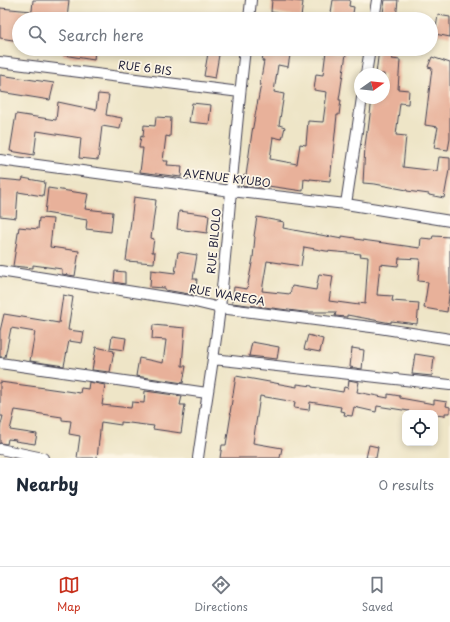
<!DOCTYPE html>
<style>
body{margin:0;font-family:"Playpen Sans",sans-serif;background:#f6f6f7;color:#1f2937}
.controls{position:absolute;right:12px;bottom:12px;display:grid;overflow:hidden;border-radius:8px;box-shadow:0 2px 6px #0003}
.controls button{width:36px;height:36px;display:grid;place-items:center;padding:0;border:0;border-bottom:1px solid #e0e1e3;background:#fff;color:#1f2937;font:20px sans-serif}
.compass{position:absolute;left:354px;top:68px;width:36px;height:36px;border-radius:50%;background:#fff;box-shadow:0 2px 6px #0003;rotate:75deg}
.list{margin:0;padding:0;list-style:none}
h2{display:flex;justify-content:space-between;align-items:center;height:52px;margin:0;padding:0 16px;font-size:17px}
h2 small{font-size:13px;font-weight:400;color:#747a83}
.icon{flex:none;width:22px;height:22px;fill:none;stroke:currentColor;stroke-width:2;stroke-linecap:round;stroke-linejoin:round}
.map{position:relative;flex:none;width:450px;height:458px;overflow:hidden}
.search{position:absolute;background:#fff;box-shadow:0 2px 6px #0003;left:12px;right:12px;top:12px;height:44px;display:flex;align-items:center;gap:10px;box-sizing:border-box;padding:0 14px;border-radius:22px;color:#747a83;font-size:15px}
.sheet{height:108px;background:#fff}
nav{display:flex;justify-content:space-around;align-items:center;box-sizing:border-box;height:56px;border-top:1px solid #e0e1e3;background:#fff;font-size:11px;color:#747a83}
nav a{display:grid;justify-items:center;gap:2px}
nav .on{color:#c8321e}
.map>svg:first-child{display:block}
</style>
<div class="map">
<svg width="450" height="458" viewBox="0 0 450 458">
<rect width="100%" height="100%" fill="#fcf5e5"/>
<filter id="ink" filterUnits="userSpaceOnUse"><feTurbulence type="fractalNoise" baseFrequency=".025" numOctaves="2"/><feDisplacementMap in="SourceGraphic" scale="8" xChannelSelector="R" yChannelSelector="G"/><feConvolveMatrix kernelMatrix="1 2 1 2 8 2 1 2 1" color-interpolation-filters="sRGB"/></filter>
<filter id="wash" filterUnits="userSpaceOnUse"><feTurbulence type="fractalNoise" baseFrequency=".012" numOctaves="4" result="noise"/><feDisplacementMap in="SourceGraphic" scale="16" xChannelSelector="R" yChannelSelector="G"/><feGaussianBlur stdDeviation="0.9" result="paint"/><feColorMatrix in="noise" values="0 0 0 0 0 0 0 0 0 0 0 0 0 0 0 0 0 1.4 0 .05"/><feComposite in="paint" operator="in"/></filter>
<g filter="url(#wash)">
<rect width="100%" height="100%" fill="#eee5c7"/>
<g id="blocks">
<path fill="#e8b19a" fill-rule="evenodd" d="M 33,0 L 69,0 L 67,19 L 19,19 L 19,41 L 0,38 L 0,8 L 32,11 Z
M 272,0 L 287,0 L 303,2 L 301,17 L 271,12 Z
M 333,0 L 350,0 L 349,6 L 354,7 L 352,19 L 330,19 Z
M 385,0 L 398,0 L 396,19 L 382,19 Z
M 438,15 L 450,17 L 450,37 L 435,34 Z
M 63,49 L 95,49 L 94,60 L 63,55 Z
M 264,49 L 291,49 L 288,67 L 278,65 L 274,92 L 284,94 L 279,125 L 285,127 L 282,139 L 273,137 L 270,159 L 297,164 L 300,144 L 306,145 L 308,121 L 323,122 L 327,92 L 314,90 L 316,74 L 323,75 L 326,51 L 346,54 L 339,100 L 341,100 L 339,115 L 337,115 L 330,181 L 310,179 L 310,180 L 304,179 L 303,191 L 268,186 L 268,189 L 242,186 L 244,175 L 246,176 L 252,132 L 261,84 L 260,84 L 264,61 L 262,61 Z
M 379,49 L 394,49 L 392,59 L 400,60 L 398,89 L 409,90 L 408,104 L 400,103 L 396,135 L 406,136 L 403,167 L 437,171 L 439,157 L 450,158 L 450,170 L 449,170 L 444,198 L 429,195 L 429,194 L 407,191 L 407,190 L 375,184 L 363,183 L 365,146 L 367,131 L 368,131 L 372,98 L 384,98 L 384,74 L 376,74 Z
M 208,53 L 219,55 L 215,78 L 204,76 Z
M 432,57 L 450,63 L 450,139 L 448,150 L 434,148 L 438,127 L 425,125 L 432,68 L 428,67 Z
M 0,75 L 54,83 L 50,100 L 0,92 Z
M 98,94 L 109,95 L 106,115 L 122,118 L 120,129 L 102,126 L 98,160 L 79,158 L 81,138 L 37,131 L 34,155 L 10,151 L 16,114 L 56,120 L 58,102 L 96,110 Z
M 192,103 L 211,105 L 209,124 L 189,122 Z
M 156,117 L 171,118 L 170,137 L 166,136 L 163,161 L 168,161 L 167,165 L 182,166 L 181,177 L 140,172 L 143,148 L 139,148 L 141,136 L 143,137 L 144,125 L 155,126 Z
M 23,178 L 45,182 L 43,196 L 18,192 L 16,218 L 0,216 L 0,179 L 22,181 Z
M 48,188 L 88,194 L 85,209 L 113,212 L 111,232 L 86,229 L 87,220 L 45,213 Z
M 134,197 L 156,200 L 151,238 L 154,239 L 152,252 L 155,252 L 154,263 L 126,261 Z
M 179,211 L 209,215 L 207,233 L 177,229 Z
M 257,217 L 284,222 L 283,228 L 342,239 L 342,236 L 355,238 L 355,239 L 420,248 L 421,238 L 432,239 L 433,236 L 450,237 L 450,289 L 447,312 L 424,308 L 428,282 L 418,281 L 420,259 L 399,258 L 398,266 L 380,264 L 377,295 L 393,296 L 392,301 L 419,303 L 417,324 L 391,321 L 391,323 L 347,315 L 347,317 L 335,316 L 336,312 L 304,312 L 232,303 L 234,287 L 247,289 L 253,258 L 255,237 L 254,236 ZM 304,247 L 326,251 L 361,254 L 360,256 L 368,257 L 365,304 L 359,303 L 359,305 L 329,301 L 333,276 L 319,274 L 316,290 L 292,286 L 290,294 L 262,291 L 267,261 L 301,266 Z
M 39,218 L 53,219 L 50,247 L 79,251 L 75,276 L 62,274 L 62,269 L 33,265 L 33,268 L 13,266 L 19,227 L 38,229 Z
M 178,252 L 197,255 L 193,279 L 197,279 L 195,295 L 165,290 L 165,288 L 150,287 L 151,270 L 175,273 Z
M 115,271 L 125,272 L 125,284 L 114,282 Z
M 63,295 L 73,297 L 68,330 L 84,332 L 82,343 L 69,341 L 64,366 L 30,361 L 35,332 L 11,328 L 5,357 L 0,357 L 0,331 L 4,314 L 59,323 Z
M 153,325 L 185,328 L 182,366 L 186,366 L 183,383 L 136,376 L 139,358 L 163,363 L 166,340 L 152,339 Z
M 308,335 L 323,339 L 320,352 L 304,349 Z
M 112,336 L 126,338 L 124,350 L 110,348 Z
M 252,342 L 279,347 L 277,359 L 249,356 Z
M 96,347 L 114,351 L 110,372 L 92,370 Z
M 352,348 L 364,350 L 362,369 L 350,367 Z
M 415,354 L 434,357 L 432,376 L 412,374 Z
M 236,376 L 297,387 L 297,384 L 312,386 L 312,387 L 343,392 L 344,387 L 348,388 L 349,380 L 359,382 L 357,392 L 388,398 L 388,394 L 400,396 L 400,398 L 434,404 L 434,400 L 447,402 L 446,406 L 450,407 L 450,413 L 445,413 L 445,416 L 435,415 L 435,413 L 408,413 L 409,411 L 377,406 L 376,412 L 354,407 L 352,416 L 344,415 L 345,412 L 340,411 L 341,407 L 310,402 L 309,410 L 294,408 L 295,402 L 260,396 L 253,443 L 282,448 L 280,458 L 220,458 L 222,445 L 226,445 L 231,414 L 230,413 Z
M 0,382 L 45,388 L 80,393 L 81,388 L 88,389 L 89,382 L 105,385 L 102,405 L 131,408 L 132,402 L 144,403 L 145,391 L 182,396 L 180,405 L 185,405 L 181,433 L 153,429 L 154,426 L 121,422 L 121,425 L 101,422 L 97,458 L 77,458 L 80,436 L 69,434 L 71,421 L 62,420 L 62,417 L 15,410 L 10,430 L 37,434 L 35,444 L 15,441 L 16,440 L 8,439 L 7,444 L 0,443 L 0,428 L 3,416 L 0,416 Z
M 369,445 L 378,447 L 376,458 L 366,458 Z"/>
</g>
</g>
<g filter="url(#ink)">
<use href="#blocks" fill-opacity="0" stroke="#413f50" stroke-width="1"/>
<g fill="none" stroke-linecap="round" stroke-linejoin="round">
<defs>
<path id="street" d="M 249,19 L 251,0
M 374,19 L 377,0
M 0,62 L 240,92
M 366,74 L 370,49
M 0,160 L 231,191 L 346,204 L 450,221
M 346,204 L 362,98
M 0,271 L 191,301 L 220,308 L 379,328 L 450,339
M 213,359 L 450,385
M 0,363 L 207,393
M 0,449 L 43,458
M 198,458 C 205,408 214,358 220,308 C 229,222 235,135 245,49"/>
</defs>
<use href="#street" stroke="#413f50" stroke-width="12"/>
<use href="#street" stroke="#fff" stroke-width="10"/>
</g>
</g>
<g text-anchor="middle" stroke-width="3.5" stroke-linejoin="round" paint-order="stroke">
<g font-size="11" fill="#22223b" stroke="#fcf5e5">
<text transform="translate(145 68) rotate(7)" y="4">RUE 6 BIS</text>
<text transform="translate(227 178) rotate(7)" y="4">AVENUE KYUBO</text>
<text transform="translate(214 241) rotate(-85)" y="4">RUE BILOLO</text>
<text transform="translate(227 295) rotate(10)" y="4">RUE WAREGA</text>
</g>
</g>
</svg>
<div class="controls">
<button><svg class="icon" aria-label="locate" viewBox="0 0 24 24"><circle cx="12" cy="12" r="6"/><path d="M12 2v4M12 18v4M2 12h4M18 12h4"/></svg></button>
</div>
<svg class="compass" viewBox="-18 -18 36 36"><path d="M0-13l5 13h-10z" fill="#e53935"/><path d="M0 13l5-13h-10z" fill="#747a83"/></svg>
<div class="search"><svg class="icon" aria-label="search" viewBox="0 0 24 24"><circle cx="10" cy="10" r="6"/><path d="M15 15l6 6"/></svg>Search here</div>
</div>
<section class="sheet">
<h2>Nearby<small>0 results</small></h2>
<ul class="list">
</ul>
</section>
<nav>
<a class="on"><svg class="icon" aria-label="map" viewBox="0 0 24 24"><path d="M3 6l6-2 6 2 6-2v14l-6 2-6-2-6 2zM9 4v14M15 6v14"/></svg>Map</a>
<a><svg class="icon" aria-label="directions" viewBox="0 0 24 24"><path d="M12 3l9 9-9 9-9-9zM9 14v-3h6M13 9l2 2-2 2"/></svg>Directions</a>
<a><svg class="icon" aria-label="saved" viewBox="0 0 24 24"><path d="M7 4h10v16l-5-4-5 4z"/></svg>Saved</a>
</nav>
